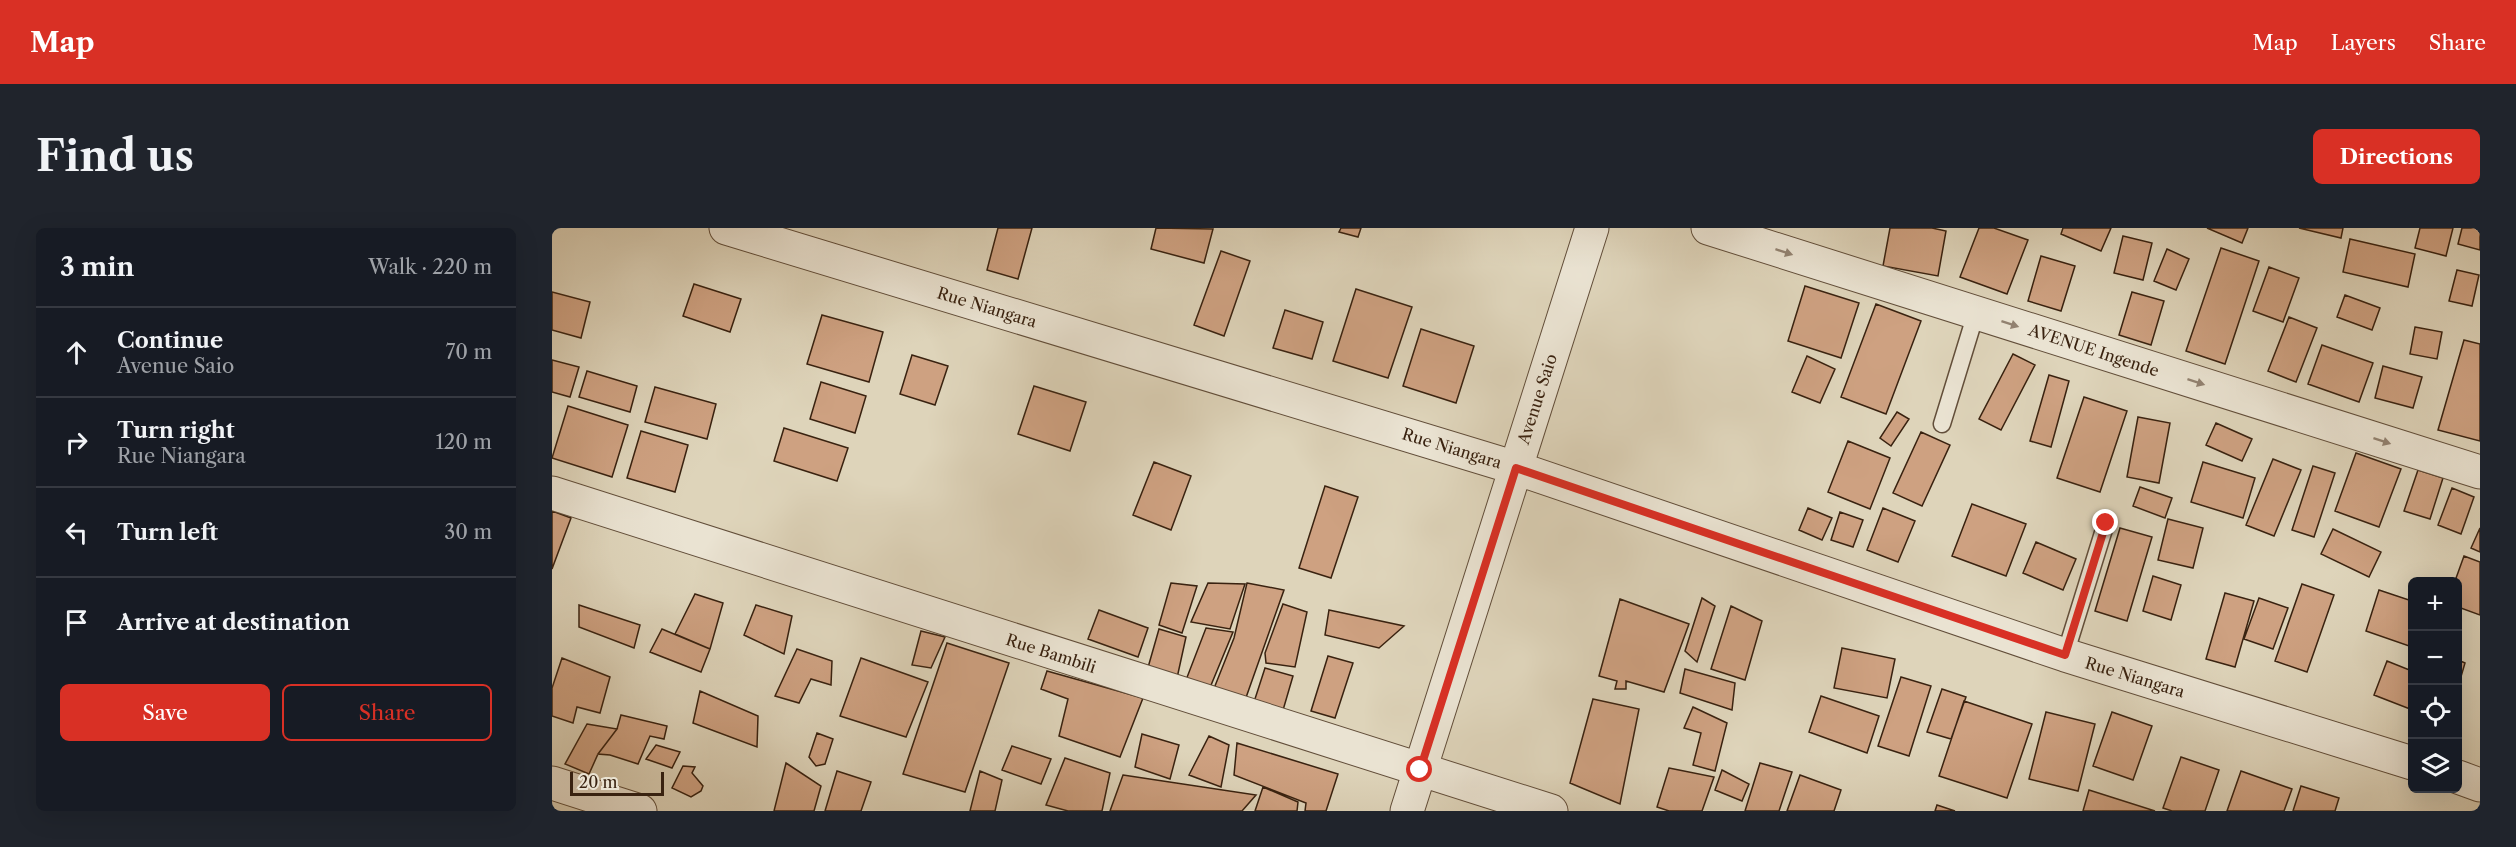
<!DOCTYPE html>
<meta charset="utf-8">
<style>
body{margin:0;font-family:"Libre Caslon Text",serif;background:#20242c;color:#f1f3f6}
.controls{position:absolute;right:18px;bottom:18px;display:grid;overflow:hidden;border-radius:9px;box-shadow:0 6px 24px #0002}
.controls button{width:54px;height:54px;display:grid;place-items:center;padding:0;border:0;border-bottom:2px solid #363941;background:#171b24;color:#f1f3f6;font:30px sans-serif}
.scale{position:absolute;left:18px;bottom:15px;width:94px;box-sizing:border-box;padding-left:6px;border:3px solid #392210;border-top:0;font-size:16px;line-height:21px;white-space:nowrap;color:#392210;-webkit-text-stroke:4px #eae3d2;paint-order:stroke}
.stop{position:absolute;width:18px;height:18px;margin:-14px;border:4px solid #d93025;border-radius:50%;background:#fff}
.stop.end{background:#d93025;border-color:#fff;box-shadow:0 2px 6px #0008}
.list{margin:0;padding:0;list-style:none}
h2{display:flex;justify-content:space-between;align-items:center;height:78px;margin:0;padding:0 24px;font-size:26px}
h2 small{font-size:20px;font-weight:400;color:#9ea1a6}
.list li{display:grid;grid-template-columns:39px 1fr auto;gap:18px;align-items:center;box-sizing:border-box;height:90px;padding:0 24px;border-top:2px solid #363941}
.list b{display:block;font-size:22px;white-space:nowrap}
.list p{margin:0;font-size:20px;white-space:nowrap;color:#9ea1a6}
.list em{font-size:20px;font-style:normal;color:#9ea1a6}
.actions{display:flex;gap:12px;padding:18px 24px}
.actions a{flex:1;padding:14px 0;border:2px solid #d93025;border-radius:9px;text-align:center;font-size:21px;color:#d93025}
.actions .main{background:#d93025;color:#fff}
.icon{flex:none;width:33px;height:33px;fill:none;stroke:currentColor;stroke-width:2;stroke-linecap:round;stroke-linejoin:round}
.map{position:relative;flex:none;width:1928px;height:583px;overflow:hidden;border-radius:9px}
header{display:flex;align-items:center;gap:36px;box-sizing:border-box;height:84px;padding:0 30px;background:#d93025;color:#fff}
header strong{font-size:28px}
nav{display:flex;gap:33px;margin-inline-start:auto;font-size:21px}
.intro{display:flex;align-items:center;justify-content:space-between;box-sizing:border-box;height:144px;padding:0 36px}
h1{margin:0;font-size:42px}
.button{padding:15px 27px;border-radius:9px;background:#d93025;color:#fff;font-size:21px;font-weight:700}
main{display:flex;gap:36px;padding:0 36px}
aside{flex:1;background:#171b24;border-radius:9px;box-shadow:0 6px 24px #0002}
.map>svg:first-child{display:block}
</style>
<header>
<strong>Map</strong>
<nav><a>Map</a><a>Layers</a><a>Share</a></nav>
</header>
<div class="intro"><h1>Find us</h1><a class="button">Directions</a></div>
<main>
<aside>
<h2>3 min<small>Walk · 220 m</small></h2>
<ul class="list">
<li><svg class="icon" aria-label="ahead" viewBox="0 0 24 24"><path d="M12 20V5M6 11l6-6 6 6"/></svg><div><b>Continue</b><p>Avenue Saio</p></div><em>70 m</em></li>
<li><svg class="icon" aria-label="right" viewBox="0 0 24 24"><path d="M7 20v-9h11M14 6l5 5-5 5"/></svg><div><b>Turn right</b><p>Rue Niangara</p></div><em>120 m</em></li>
<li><svg class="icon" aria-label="left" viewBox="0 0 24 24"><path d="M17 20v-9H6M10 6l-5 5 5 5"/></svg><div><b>Turn left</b></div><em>30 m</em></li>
<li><svg class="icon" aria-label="arrive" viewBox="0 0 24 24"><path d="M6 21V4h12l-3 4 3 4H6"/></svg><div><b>Arrive at destination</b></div></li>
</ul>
<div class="actions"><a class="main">Save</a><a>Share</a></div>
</aside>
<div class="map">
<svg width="1928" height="583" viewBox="0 0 1928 583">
<rect width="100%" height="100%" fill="#ded4ba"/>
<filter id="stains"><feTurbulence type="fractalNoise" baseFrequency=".00333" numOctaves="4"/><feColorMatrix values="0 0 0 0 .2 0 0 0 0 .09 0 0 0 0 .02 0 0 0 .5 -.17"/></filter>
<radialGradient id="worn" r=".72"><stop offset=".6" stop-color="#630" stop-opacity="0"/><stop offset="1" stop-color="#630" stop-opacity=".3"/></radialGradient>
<path fill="#cea181" stroke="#392210" stroke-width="1.5" d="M 446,0 L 480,0 L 466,51 L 435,42 Z
M 604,0 L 661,1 L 652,35 L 599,21 Z
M 789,0 L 809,0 L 806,9 L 787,4 Z
M 1338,0 L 1380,0 L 1394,3 L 1386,48 L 1331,38 Z
M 1427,0 L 1442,0 L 1476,12 L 1455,66 L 1408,49 Z
M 1511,0 L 1559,0 L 1549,23 L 1509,6 Z
M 1655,0 L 1696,0 L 1690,15 Z
M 1747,0 L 1791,0 L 1789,10 Z
M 1868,0 L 1901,0 L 1894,28 L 1863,20 Z
M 1910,0 L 1928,0 L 1928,22 L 1906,16 Z
M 1571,8 L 1600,15 L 1591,52 L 1562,45 Z
M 1798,11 L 1863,26 L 1856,59 L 1791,44 Z
M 1669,20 L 1707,33 L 1673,136 L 1634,123 Z
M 1615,21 L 1637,31 L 1624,62 L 1602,53 Z
M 669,23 L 698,33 L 672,108 L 642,97 Z
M 1489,28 L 1523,38 L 1509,83 L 1476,73 Z
M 1717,39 L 1747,50 L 1731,94 L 1701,83 Z
M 1905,42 L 1927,47 L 1920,78 L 1897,73 Z
M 142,56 L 189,71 L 178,104 L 131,88 Z
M 1253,58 L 1307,75 L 1289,130 L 1236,113 Z
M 804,61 L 860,79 L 836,150 L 781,133 Z
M 0,64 L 38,74 L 29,110 L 0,102 Z
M 1580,64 L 1612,73 L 1599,117 L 1567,107 Z
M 1793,67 L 1828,80 L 1820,102 L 1785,89 Z
M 1324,76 L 1369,93 L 1334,186 L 1289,169 Z
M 733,82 L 771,94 L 760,131 L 721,120 Z
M 270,87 L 331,104 L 317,154 L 255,136 Z
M 1737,89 L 1765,100 L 1744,154 L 1716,143 Z
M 1863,99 L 1890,104 L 1885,131 L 1858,126 Z
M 869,101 L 922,118 L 904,175 L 851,158 Z
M 1912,112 L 1928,116 L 1928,213 L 1886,202 Z
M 1770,117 L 1821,135 L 1807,174 L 1756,156 Z
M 1461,126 L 1483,137 L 1449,202 L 1427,191 Z
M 360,127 L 396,138 L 383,177 L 348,166 Z
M 1255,128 L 1283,141 L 1268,175 L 1240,164 Z
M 0,132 L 27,139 L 18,169 L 0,164 Z
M 1831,138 L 1870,149 L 1861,180 L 1823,170 Z
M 35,143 L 85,158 L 78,184 L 27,169 Z
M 1497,147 L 1517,153 L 1499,219 L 1478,213 Z
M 269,154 L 314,168 L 303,205 L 258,191 Z
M 482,158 L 534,174 L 518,223 L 466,206 Z
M 103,159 L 164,176 L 155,211 L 93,194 Z
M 1532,169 L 1575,183 L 1548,264 L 1505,250 Z
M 16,178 L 76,197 L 60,249 L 0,230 Z
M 1345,184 L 1357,191 L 1339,218 L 1328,210 Z
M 1586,189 L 1618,195 L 1607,255 L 1575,249 Z
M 1664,195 L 1700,211 L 1690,233 L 1654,217 Z
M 232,200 L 296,220 L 285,253 L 222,233 Z
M 89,203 L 136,217 L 123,264 L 75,250 Z
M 1369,204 L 1398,217 L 1370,278 L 1341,265 Z
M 1296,213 L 1338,230 L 1318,281 L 1276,264 Z
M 1804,225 L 1849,241 L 1827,299 L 1783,283 Z
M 1721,231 L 1749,242 L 1722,308 L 1694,297 Z
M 602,234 L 639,248 L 619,302 L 581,287 Z
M 1651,234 L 1703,250 L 1691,290 L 1639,274 Z
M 1761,238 L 1783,245 L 1762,309 L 1740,302 Z
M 1866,242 L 1891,250 L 1878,291 L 1852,283 Z
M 773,258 L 806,269 L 779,350 L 747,340 Z
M 1588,259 L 1620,270 L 1613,290 L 1581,278 Z
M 1900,260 L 1922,269 L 1909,306 L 1886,297 Z
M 1420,276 L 1474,296 L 1454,348 L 1400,328 Z
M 1256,280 L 1280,290 L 1270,312 L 1247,302 Z
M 1331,280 L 1363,293 L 1346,334 L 1315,322 Z
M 0,283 L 19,290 L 0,341 Z
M 1288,284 L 1311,292 L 1301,319 L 1279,312 Z
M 1616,291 L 1651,300 L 1641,340 L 1606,332 Z
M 1568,300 L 1600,309 L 1575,393 L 1543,383 Z
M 1928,300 L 1928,324 L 1919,320 Z
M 1781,301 L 1829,324 L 1817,349 L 1769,326 Z
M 1484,314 L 1524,331 L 1511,362 L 1471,345 Z
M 1912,328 L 1928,334 L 1928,387 L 1906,379 L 1906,353 L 1903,353 Z
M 1601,348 L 1629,357 L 1619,392 L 1591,383 Z
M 619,355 L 645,358 L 630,405 L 607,397 Z
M 656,355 L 693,356 L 678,401 L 639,394 Z
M 695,355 L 732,362 L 691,478 L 659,468 L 682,410 Z
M 1750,356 L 1782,367 L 1755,444 L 1723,433 Z
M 1827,362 L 1860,373 L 1860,419 L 1814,403 Z
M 1673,365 L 1702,373 L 1683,439 L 1654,431 Z
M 143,366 L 171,375 L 158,421 L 123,406 Z
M 1150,370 L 1163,378 L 1145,434 L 1133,423 Z
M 1707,370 L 1736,380 L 1721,421 L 1692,411 Z
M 1068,371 L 1137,396 L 1112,464 L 1074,453 L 1074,461 L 1063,461 L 1065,453 L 1047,448 Z
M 731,376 L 755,384 L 743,439 L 714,435 L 713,425 Z
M 27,377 L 88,397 L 82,420 L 27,399 Z
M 204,377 L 240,388 L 232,426 L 192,407 Z
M 1179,378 L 1210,393 L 1193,452 L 1159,441 Z
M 547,382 L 596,400 L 586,429 L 536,411 Z
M 777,382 L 852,398 L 827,420 L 773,407 Z
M 654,400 L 681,404 L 657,462 L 634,452 Z
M 110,401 L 158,421 L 149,444 L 98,424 Z
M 607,401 L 634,409 L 625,450 L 595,443 Z
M 369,403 L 393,409 L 379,440 L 360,437 Z
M 395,415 L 457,435 L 413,564 L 351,546 Z
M 1290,420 L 1343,431 L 1335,470 L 1282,460 Z
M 245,421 L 280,433 L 279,457 L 259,451 L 247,475 L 223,468 Z
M 776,428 L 801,435 L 783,490 L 759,483 Z
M 10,430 L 58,449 L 48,485 L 25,479 L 21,495 L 0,488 L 0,460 Z
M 309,430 L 376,454 L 354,509 L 288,488 Z
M 1906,432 L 1913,435 L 1906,459 Z
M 1835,433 L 1860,443 L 1860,474 L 1858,481 L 1822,467 Z
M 713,440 L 741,448 L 729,489 L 701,477 Z
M 1133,441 L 1183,455 L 1180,482 L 1128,465 Z
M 495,443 L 591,470 L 568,529 L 507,508 L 516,471 L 489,461 Z
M 1349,449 L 1379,458 L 1357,528 L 1326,518 Z
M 1390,461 L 1414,469 L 1399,511 L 1375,504 Z
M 148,463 L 206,488 L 205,519 L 141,495 Z
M 1269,468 L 1327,488 L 1315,525 L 1257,504 Z
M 1041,471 L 1087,481 L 1068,576 L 1018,555 Z
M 1412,473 L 1480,496 L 1455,570 L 1387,548 Z
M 1141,479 L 1175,495 L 1163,543 L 1141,537 L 1149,505 L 1132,500 Z
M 1494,484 L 1543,496 L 1526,563 L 1477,551 Z
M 1560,484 L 1600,498 L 1581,552 L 1541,538 Z
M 69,487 L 115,498 L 112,511 L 98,508 L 86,536 L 58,527 L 46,526 L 65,501 Z
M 35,496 L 65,501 L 46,526 L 37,546 L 13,536 Z
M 265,505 L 281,511 L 273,536 L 264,538 L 257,529 Z
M 590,506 L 627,517 L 618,551 L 583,539 Z
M 657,508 L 677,517 L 669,559 L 637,547 Z
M 685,515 L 786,546 L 774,583 L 753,583 L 754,575 L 682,547 Z
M 104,517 L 128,524 L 120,540 L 94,531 Z
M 460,518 L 499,531 L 489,556 L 450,542 Z
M 1629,529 L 1667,542 L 1653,583 L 1620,583 L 1611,580 Z
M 513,530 L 558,545 L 550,583 L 516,583 L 494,577 Z
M 234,535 L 269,558 L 262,583 L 222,583 Z
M 1208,535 L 1240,544 L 1227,583 L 1193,583 Z
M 131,538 L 143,539 L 140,545 L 151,558 L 149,563 L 139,569 L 120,560 Z
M 1117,540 L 1162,549 L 1150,583 L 1117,583 L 1105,579 Z
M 1170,542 L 1197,556 L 1190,573 L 1163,562 Z
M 285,543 L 319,554 L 309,583 L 273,583 Z
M 428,543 L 450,552 L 443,583 L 418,583 Z
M 1689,543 L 1740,561 L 1732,583 L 1675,583 Z
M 571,547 L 704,567 L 690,583 L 558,583 Z
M 1248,547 L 1289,562 L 1282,583 L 1235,583 Z
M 1749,558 L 1787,570 L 1783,583 L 1741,583 Z
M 711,559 L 746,574 L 745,583 L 703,583 Z
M 1537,562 L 1603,583 L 1531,583 Z
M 1385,577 L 1403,583 L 1383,583 Z"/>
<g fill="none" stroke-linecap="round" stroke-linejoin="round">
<defs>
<path id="lane" d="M 1390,196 L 1424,85
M 1513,427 L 1554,295"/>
<path id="street" d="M 174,0 L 964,240 L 1513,427 L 1860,535
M 1156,0 L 1928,244
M 0,265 L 999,583
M 1906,549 L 1928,557
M 0,555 L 88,583
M 855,583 L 1040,0"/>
</defs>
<use href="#lane" stroke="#624e3a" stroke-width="19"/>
<use href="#street" stroke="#624e3a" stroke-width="35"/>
<use href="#lane" stroke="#eae3d2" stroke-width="16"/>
<use href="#street" stroke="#eae3d2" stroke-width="33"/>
</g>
<defs><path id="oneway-solid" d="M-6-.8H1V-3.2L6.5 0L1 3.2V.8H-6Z" transform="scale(1.5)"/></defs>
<g fill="#928271">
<use href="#oneway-solid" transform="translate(1232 24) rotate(18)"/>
<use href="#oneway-solid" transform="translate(1458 96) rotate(18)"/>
<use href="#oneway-solid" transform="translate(1644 154) rotate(18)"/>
<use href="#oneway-solid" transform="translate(1830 213) rotate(18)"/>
</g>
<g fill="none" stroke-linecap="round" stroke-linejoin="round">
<path stroke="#d93025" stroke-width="8" d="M 868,542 L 964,240 L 1513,427 L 1554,295"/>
</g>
<g text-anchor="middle" stroke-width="6" stroke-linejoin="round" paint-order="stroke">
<g font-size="16" fill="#392210" stroke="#eae3d2">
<text transform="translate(435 79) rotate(17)" y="6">Rue Niangara</text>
<text transform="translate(1542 122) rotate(18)" y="6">AVENUE Ingende</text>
<text transform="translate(985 171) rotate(-72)" y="6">Avenue Saio</text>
<text transform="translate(900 220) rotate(17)" y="6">Rue Niangara</text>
<text transform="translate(499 425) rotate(18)" y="6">Rue Bambili</text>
<text transform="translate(1583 449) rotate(17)" y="6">Rue Niangara</text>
</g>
</g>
<rect width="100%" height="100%" filter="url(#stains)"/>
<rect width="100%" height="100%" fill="url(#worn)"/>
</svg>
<div class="controls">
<button>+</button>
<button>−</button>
<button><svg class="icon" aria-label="locate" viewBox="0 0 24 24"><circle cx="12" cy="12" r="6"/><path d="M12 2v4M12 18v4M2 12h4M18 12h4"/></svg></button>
<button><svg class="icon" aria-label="layers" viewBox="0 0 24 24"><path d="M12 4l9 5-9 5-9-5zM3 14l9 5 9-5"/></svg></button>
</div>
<div class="scale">20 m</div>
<div class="stop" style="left:868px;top:542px"></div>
<div class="stop end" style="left:1554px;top:295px"></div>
</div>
</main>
